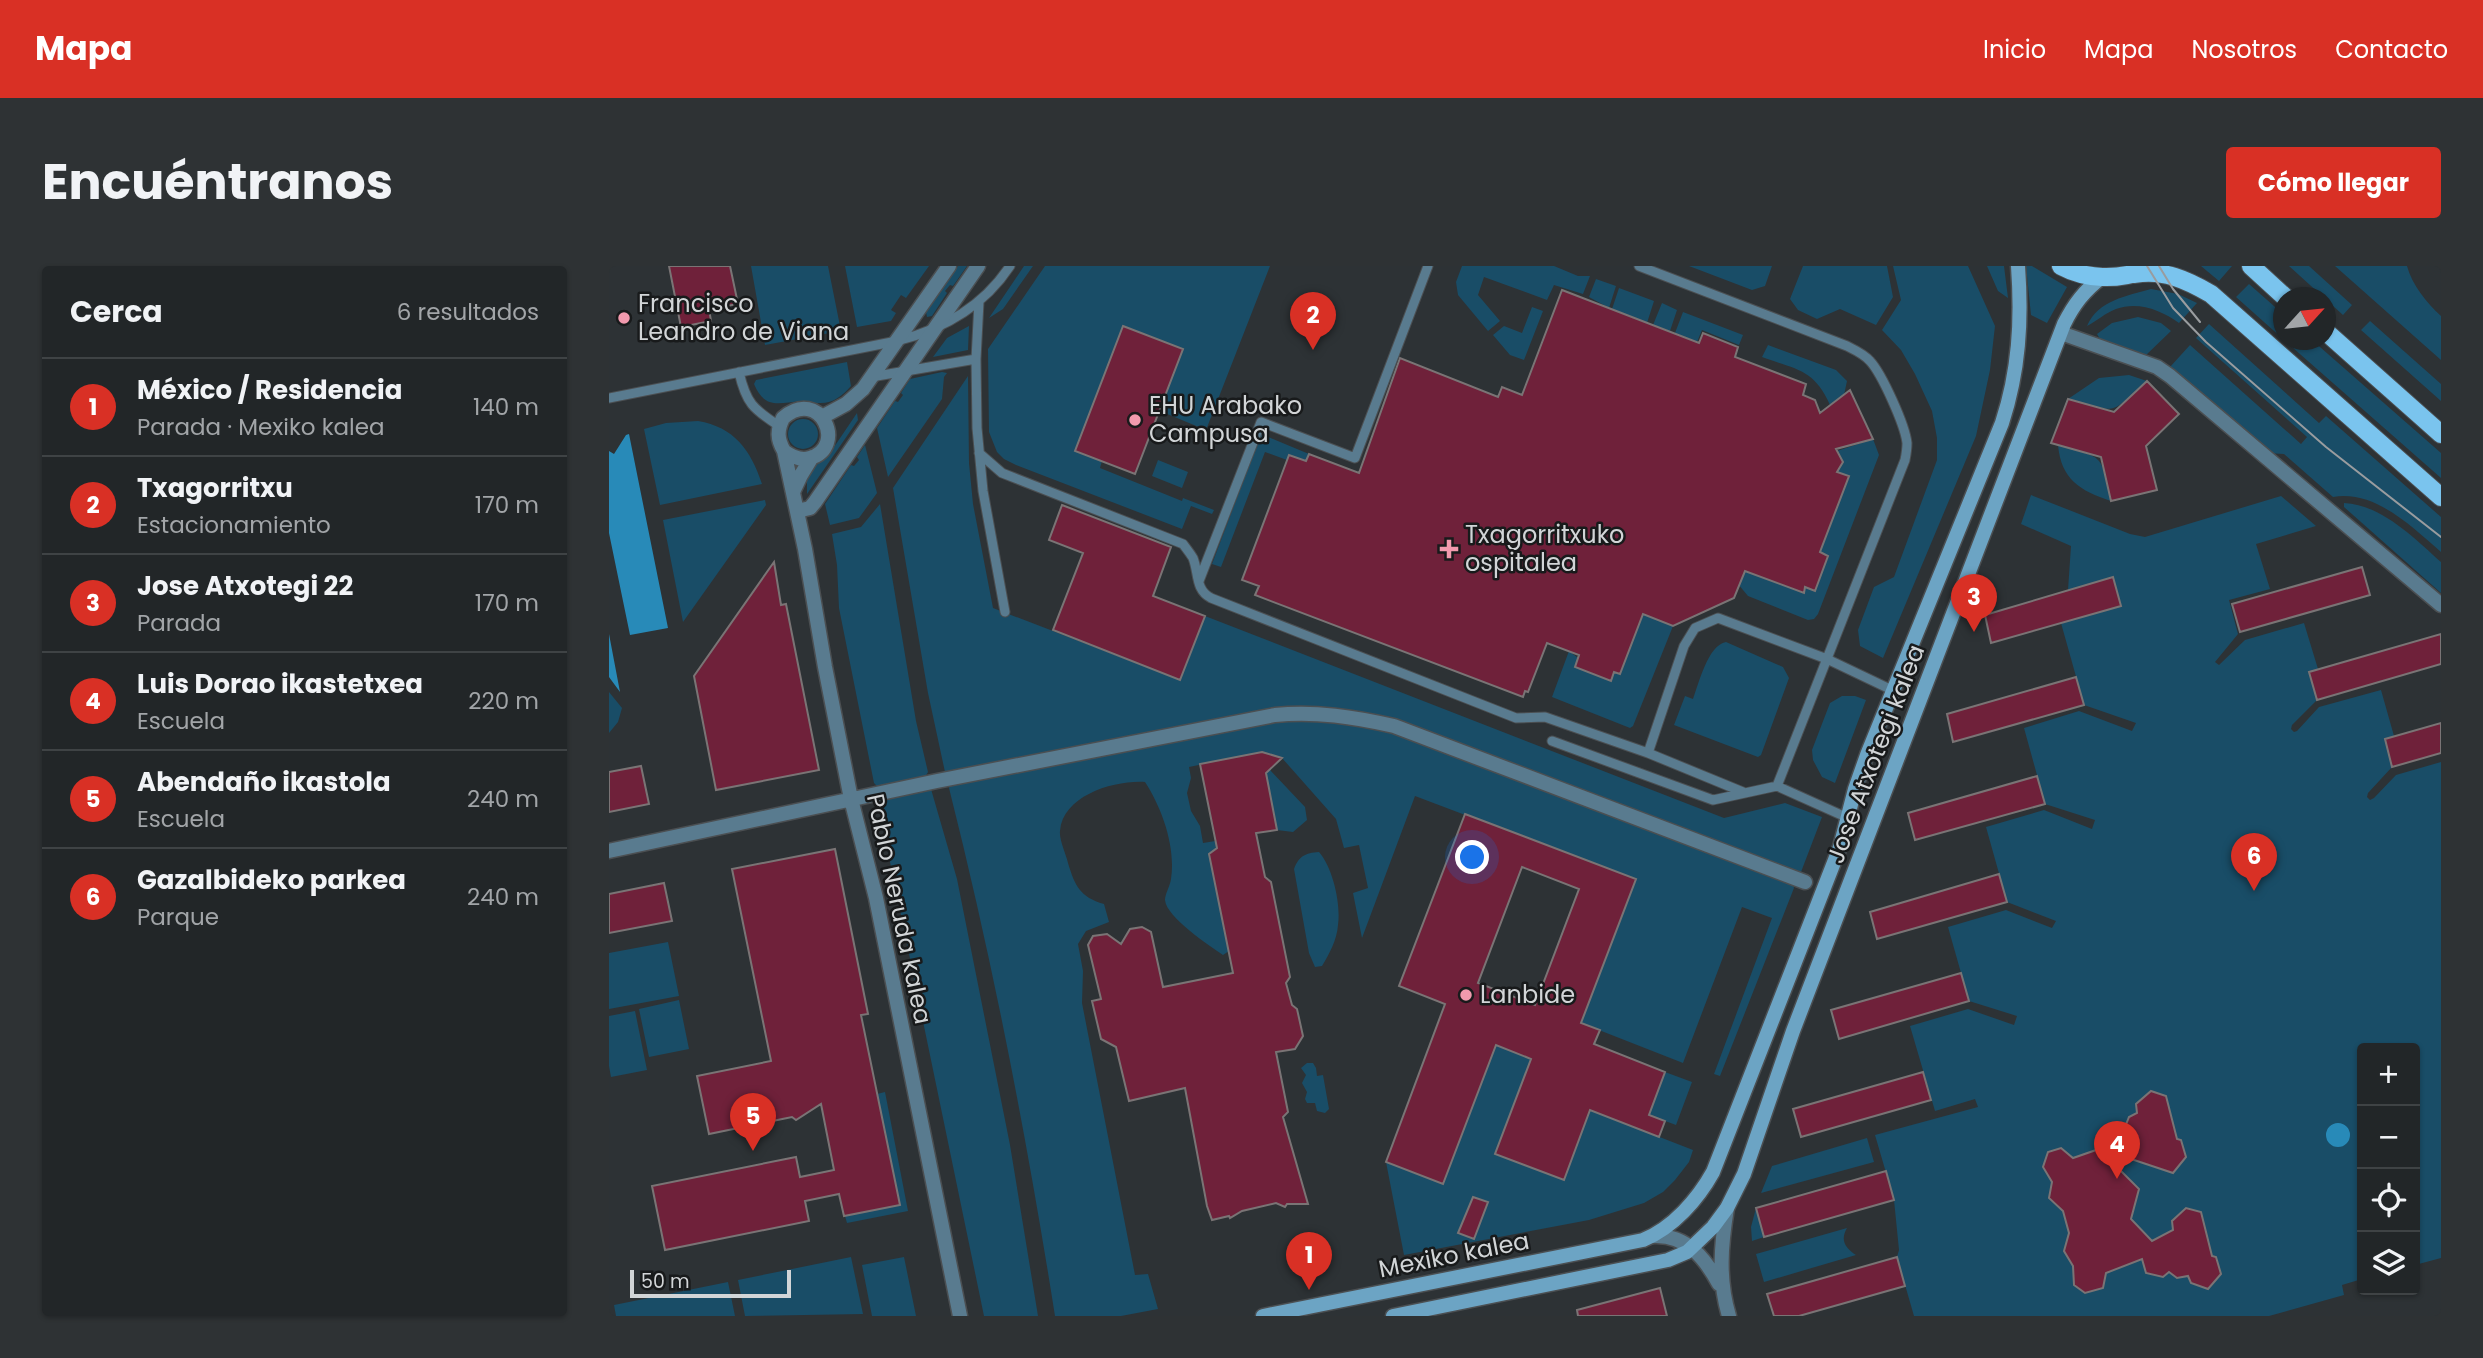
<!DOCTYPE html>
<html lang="es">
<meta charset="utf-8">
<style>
body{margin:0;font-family:Poppins,sans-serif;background:#2e3234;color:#f1f3f6}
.controls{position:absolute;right:21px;bottom:21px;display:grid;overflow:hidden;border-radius:7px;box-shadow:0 2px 5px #0004}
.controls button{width:63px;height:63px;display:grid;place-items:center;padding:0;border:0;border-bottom:2px solid #3f4345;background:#222628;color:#f1f3f6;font:35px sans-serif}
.compass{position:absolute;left:1664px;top:21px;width:63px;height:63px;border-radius:50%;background:#222628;box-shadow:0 2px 5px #0004;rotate:63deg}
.scale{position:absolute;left:21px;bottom:18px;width:161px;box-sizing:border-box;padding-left:7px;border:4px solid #d2d5d7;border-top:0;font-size:19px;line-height:24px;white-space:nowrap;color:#d2d5d7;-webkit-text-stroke:5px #181a1b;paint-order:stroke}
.you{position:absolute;left:864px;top:592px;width:24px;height:24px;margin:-18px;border:5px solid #fff;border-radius:50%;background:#1a73e8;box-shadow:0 0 0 10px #1a73e833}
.badge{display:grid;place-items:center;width:46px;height:46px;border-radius:50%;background:#d93025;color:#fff;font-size:23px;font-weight:700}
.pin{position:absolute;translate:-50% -58px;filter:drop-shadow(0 2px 4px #0008)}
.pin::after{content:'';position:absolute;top:37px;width:24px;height:21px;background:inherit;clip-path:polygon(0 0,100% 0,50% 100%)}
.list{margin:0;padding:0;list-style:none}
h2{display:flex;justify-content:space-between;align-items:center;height:91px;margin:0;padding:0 28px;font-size:30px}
h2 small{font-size:23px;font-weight:400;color:#a2a5a8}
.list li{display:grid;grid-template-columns:46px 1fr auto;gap:21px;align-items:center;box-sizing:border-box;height:98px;padding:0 28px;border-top:2px solid #3f4345}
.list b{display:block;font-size:26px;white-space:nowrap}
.list p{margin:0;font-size:23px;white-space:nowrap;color:#a2a5a8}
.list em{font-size:23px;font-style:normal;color:#a2a5a8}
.icon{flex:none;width:38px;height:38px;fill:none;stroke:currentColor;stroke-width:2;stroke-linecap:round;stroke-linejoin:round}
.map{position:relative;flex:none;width:1832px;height:1050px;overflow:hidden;border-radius:7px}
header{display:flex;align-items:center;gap:42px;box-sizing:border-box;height:98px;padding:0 35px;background:#d93025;color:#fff}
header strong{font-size:33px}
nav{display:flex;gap:38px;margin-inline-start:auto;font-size:24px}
.intro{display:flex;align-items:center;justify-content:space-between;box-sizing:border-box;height:168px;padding:0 42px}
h1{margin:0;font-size:49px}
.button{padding:18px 32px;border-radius:7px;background:#d93025;color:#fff;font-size:24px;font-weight:700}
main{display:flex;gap:42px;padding:0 42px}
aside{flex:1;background:#222628;border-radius:7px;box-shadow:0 2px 5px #0004}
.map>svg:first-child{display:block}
</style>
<header>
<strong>Mapa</strong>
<nav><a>Inicio</a><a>Mapa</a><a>Nosotros</a><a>Contacto</a></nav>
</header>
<div class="intro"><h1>Encuéntranos</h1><a class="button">Cómo llegar</a></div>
<main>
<aside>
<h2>Cerca<small>6 resultados</small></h2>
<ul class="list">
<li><span class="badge">1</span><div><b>México / Residencia</b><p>Parada · Mexiko kalea</p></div><em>140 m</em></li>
<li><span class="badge">2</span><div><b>Txagorritxu</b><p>Estacionamiento</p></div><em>170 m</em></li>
<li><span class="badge">3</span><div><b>Jose Atxotegi 22</b><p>Parada</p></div><em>170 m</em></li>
<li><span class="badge">4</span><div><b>Luis Dorao ikastetxea</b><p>Escuela</p></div><em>220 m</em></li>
<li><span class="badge">5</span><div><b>Abendaño ikastola</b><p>Escuela</p></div><em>240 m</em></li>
<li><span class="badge">6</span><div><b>Gazalbideko parkea</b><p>Parque</p></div><em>240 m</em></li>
</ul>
</aside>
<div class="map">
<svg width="1832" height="1050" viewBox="0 0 1832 1050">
<rect width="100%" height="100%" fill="#2d3235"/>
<path fill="#194d67" d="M 142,0 L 219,0 L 232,65 L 156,79 Z
M 236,0 L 320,0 L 297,32 L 292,29 L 282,44 L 287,47 L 282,55 L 248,61 Z
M 349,0 L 358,0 L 344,20 L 341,19 L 336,25 L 338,27 L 323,50 L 318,51 L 317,46 Z
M 415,0 L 424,0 L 394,43 L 380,52 Z
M 436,0 L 661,0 L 597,164 L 551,145 L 573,83 L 493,195 L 491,202 L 573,235 L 574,232 L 605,244 L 603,248 L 582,240 L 573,263 L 407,199 L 395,193 L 388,186 L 380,166 L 379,83 Z
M 853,0 L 945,0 L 969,10 L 981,10 L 974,28 L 945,19 L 938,34 L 875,11 L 869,29 L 891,55 L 879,65 L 849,29 L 847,16 Z
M 1080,0 L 1163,0 L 1156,20 L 1143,24 Z
M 1194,0 L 1278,0 L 1284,31 L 1267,59 L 1231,43 L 1208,53 L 1189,44 L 1181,33 Z
M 1284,0 L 1359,0 L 1386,60 L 1381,104 L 1367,170 L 1274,392 L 1251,380 L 1249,364 L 1265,321 L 1285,311 L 1328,194 L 1328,172 L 1323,145 L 1306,108 L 1292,84 L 1273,64 L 1292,34 Z
M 1378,0 L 1395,0 L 1399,32 L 1389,25 Z
M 1417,0 L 1423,0 L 1458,21 L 1438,57 L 1422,49 Z
M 1592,0 L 1623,0 L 1610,15 Z
M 1680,0 L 1700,0 L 1743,39 L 1734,49 Z
M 1726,0 L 1798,0 C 1803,19 1818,37 1832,50 L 1832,94 Z
M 987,13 L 1007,20 L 1000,42 L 980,31 Z
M 1640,18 L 1674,48 L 1674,73 L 1627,31 Z
M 1010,22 L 1045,35 L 1038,57 L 1003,43 Z
M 1542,23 L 1569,28 L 1588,37 L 1570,57 C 1552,44 1529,35 1507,43 C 1496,47 1488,55 1478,60 C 1489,34 1518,30 1542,23 Z
M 1053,37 L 1068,44 L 1061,65 L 1044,59 Z
M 923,41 L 934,45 L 915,94 L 901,89 L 884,69 L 895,60 L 913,67 Z
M 1074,46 L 1134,69 L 1130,79 L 1093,64 L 1088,76 L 1066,67 Z
M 1529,51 L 1552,57 L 1562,65 L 1535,91 L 1491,73 L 1488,68 L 1503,57 Z
M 1761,55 L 1832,118 L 1832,135 L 1752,64 Z
M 1600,58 L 1710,157 L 1717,150 L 1832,251 L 1832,286 C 1802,260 1766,224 1724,231 L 1675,188 L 1657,187 L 1562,104 L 1561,101 L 1581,79 L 1692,178 L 1698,171 L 1587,72 Z
M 360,60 L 359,84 L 324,91 L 338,72 Z
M 1675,74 L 1703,74 L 1832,187 L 1832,212 Z
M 1159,79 L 1227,104 L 1238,115 L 1235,129 L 1221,139 C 1205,103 1188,104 1153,91 Z
M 238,96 L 242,120 C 233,130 224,138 209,137 C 203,137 198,135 192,135 C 170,137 156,144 145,118 L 147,114 Z
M 333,106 L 338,107 L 335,111 L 333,133 L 279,211 L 268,162 L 286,135 L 289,136 L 294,129 L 292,127 L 301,113 Z
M 1520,109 L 1538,115 C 1500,150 1509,147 1459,133 L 1490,112 Z
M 359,110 L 360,197 L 364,238 L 384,342 L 571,414 L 596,350 L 1115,552 L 1176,537 L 1213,551 L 1192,606 L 1188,607 L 802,458 C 750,444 707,439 654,444 L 336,506 L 319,427 L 284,222 Z
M 248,147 L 249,154 L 198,228 L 198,214 L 203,203 L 221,187 Z
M179 168a15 15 0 1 1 30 0a15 15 0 1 1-30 0Z
M 89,155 C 125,161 142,184 153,218 L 51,239 L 35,163 L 57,157 Z
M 652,168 L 700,188 L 697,195 L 680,189 L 678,194 L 656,186 L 612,301 L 603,298 Z
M 1264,173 L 1270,189 L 1209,348 L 1205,353 L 1199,354 L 1139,330 L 1109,294 L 1194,327 L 1196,321 L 1206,325 L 1219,290 L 1211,286 L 1240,210 L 1228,206 L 1234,196 L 1228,185 Z
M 256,179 L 268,227 L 250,252 L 221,259 L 216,238 L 242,199 L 245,200 L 250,194 L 248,191 Z
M 1449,179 C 1497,193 1491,187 1502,235 C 1471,225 1452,213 1449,179 Z
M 549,194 L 579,206 L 573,222 L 543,210 Z
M 1422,229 L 1521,268 L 1536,271 L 1672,230 L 1707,260 L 1647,278 L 1661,323 L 1620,334 L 1629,368 L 1606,396 L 1610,399 L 1636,374 L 1695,357 L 1709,403 L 1700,406 L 1708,434 L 1683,459 L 1682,463 L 1685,466 L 1688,465 L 1710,441 L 1772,424 L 1785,470 L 1776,473 L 1783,501 L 1759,527 L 1758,531 L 1761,534 L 1765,532 L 1787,509 L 1832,496 L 1832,992 L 1806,999 L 1806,782 L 1753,782 L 1753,1013 L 1733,1019 L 1735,1029 L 1660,1050 L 1305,1050 L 1288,991 L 1290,984 L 1285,934 L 1266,869 L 1369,841 L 1366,833 L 1326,845 L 1301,760 L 1359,743 L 1405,759 L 1408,750 L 1360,735 L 1339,661 L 1397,644 L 1443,662 L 1447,655 L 1398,636 L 1377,561 L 1435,544 L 1483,563 L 1486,554 L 1436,538 L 1415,462 L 1470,445 L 1523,465 L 1527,457 L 1475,439 L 1452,357 L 1512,339 L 1504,312 L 1459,324 L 1462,280 L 1412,258 Z
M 156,234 L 157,239 L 74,356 L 54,254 Z
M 1735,237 C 1773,239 1805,272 1832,296 L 1832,327 L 1735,241 Z
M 271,238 L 307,455 L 319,506 L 316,511 L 268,520 L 265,517 L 230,342 L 228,299 L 223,268 L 252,261 Z
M 1044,321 L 1064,360 L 1024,460 L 1021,462 L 943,431 L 960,385 L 969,392 L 967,401 L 1001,415 L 1005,406 L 1011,408 Z
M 1117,376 L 1174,401 L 1180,412 L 1152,489 L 1149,491 L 1065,459 L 1076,430 L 1084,433 C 1090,417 1099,379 1117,376 Z
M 0,426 L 13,442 L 9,456 L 0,467 Z
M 1233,430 L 1246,430 L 1257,434 L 1226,517 L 1213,511 L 1204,494 L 1203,484 L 1221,437 Z
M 685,454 C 721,454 755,460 789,468 L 1184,619 L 1185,622 L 1111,810 L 1105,808 L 1163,652 L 1133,641 L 1074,797 L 972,757 L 1026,613 L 806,530 L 753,672 L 744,627 L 759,622 L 750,579 L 735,582 L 727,553 L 673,492 L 653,486 L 580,501 L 582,512 L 578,527 L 582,545 L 591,560 L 594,577 L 625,572 L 626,579 L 606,583 L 600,589 L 620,685 L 614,689 C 601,680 557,651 556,634 C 556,628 561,620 562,613 C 567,581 553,542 536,516 C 506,514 454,529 451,565 C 450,574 457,588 459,597 C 466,620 471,631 495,638 L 500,656 L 477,665 L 469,678 L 474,705 L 473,737 L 526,1009 L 539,1008 L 549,1043 L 512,1050 L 446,1050 C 418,873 384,696 340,522 L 341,519 L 658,457 Z
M 661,504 L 696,541 L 698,554 L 684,566 L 668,564 L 657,507 Z
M 322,523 L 348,613 L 401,879 L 429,1050 L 375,1050 L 269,538 L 271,534 Z
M 710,586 C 724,602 732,638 729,659 C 728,674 720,688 713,700 L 706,701 L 700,687 L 685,603 C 690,590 696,587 710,586 Z
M 59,676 L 70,730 L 0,743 L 0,687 Z
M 70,734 L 80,783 L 40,791 L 30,743 Z
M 26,745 L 38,804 L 2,811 L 0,800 L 0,750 Z
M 887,779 L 922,793 L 887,888 L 955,914 L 981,844 L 1084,884 L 1080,896 L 1066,914 L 1054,926 L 1035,937 L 980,954 L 795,989 L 777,896 L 834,918 Z
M 698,797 L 704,797 L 707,802 L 708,810 L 714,809 L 720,843 L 716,847 L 708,845 L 706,837 L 698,837 L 696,833 L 698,826 L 693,817 L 697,809 L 692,802 Z
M 1056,806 L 1083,816 L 1067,859 L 1040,849 Z
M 276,826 L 299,945 L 238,957 L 236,950 L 268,828 Z
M 1258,872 L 1265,896 L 1152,927 L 1163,900 Z
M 1147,942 L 1155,971 L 1143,975 L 1142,961 Z
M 1238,962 C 1231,974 1236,982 1247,989 L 1155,1016 L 1147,988 Z
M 242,991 L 254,1048 L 136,1050 L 129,1014 Z
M 295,991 L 307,1050 L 263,1050 L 253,999 Z
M 119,1016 L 126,1050 L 7,1050 L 5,1039 Z"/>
<path fill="#288ab8" d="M 20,168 L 59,362 L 21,369 L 0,267 L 0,185 L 5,188 L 17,169 Z
M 0,368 L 11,426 L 0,411 Z
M1717 869a12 12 0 1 1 24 0a12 12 0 1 1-24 0Z"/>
<path fill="#6f213a" stroke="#7a7475" stroke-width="2" fill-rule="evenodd" d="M 60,0 L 121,0 L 129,38 L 100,43 L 102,55 L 72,61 Z
M 953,24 L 1090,77 L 1094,67 L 1129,81 L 1126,91 L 1197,118 L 1194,129 L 1206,134 L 1211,147 L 1241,124 L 1264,173 L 1227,183 L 1234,196 L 1228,206 L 1240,210 L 1211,286 L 1219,290 L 1206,325 L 1196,321 L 1195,327 L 1136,305 L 1125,332 L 1064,360 L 1034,348 L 1011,408 L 1005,406 L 1002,415 L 966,401 L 970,389 L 938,377 L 919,426 L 916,425 L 914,431 L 646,329 L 650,320 L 633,314 L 680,189 L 697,195 L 700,188 L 750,207 L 791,92 L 889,131 L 893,121 L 913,129 Z
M 514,60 L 574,83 L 526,208 L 466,185 Z
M 1538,115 L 1570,148 L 1537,180 L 1548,224 L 1502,235 L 1492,191 L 1442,177 L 1459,133 L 1505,146 Z
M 453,239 L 562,281 L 544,330 L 596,350 L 571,414 L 444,364 L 474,287 L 440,274 Z
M 165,296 L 172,339 L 177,338 L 210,504 L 107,524 L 85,410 Z
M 1753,301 L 1761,329 L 1631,366 L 1623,338 Z
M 1504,311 L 1512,340 L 1382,377 L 1376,349 Z
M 1832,368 L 1832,398 L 1708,434 L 1700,406 Z
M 1467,411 L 1475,439 L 1344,476 L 1338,448 Z
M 1832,457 L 1832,487 L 1783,501 L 1776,473 Z
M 653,486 L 673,492 L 657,507 L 668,564 L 647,567 L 656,611 L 662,616 L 681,711 L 677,717 L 683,739 L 688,743 L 694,770 L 686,783 L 667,786 L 679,846 L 674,851 L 699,938 L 678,938 L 676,941 L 667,937 L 633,945 L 621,952 L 620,950 L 603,954 L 598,940 L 576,822 L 520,835 L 507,781 L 492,773 L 483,735 L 492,733 L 479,679 L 484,670 L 498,668 L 512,678 L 521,663 L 533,661 L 542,666 L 554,721 L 624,707 L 600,588 L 608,582 L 591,498 Z
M 32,500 L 40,538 L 0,546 L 0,506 Z
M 1428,510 L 1436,538 L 1306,574 L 1299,547 Z
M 856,548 L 1027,613 L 972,757 L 991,764 L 985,778 L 1056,806 L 1040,849 L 1056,855 L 1050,871 L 981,844 L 955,914 L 886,888 L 922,793 L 887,779 L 834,918 L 777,896 L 836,738 L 790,720 ZM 913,601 L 970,623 L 926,739 L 869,717 Z
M 226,583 L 259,748 L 252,749 L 291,939 L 235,950 L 230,928 L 196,935 L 200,955 L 56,984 L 43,920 L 187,891 L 191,911 L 225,904 L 212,838 L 187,854 L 183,851 L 100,868 L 88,810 L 162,795 L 123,603 Z
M 1390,608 L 1398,636 L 1268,673 L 1261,646 Z
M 55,617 L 63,655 L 0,667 L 0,628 Z
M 1352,707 L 1360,735 L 1230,773 L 1222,744 Z
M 1314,806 L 1322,834 L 1192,871 L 1184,843 Z
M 1542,825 L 1557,830 L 1568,873 L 1572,874 L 1577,891 L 1564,907 L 1501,886 L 1496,871 L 1507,859 L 1516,861 L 1520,851 L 1528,847 L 1527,838 Z
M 1452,882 L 1464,892 L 1490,883 L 1530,923 L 1522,953 L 1543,975 L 1564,964 L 1563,955 L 1577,942 L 1592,946 L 1603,990 L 1607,991 L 1612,1008 L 1599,1023 L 1582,1017 L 1579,1010 L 1568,1012 L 1560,1006 L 1554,1011 L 1537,1007 L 1533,993 L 1497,1007 L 1494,1022 L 1476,1027 L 1465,1019 L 1464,1000 L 1455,985 L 1460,967 L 1454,945 L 1440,932 L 1443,916 L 1434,901 L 1439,886 Z
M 1277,905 L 1285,934 L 1155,971 L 1147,942 Z
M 864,931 L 879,936 L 865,973 L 849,967 Z
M 1288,991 L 1296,1020 L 1190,1050 L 1165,1050 L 1158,1028 Z
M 1051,1022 L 1058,1050 L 969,1050 L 968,1044 Z"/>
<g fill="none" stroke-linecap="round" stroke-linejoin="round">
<defs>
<path id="lane" d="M 1030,0 L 1238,80 C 1246,84 1255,88 1261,95 C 1273,108 1296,159 1298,177 C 1298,183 1297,189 1296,194 L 1168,520
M 367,93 L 370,36
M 130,106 C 137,137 144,143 170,160
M 262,111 L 367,93 L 368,162 L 374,225 L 396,346
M 0,132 L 288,75 C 335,63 374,41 401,0
M 370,187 L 393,207 L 574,278 C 577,282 581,287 584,292 C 590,307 586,324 602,332 L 907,452 L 936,451 L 1039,487 L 1134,526
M 590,315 L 652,156 L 746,192 L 819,0
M 943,475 L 1104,534 L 1168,520 L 1239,552
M 1039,487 L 1075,380 L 1086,362 L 1109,352 L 1218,393 L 1283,424"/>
<path id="street" d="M 1452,67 L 1548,101 L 1561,110 L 1832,339
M 213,151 L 237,138 L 254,123 L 340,0
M 175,185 C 183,191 191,195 201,192 C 239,181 211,120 174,152 C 168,164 168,173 175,185 L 196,283 L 216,401 L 242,533 L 267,632 L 351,1050
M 184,226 L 192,209 L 203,191
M 188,245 L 201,242 L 206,236 L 369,0
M 0,585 L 328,515 L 666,449 C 707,445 745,451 785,460 L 1196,616
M 1118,942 C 1112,979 1109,1013 1120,1050
M 1044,970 C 1077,968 1096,992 1110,1018"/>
<path id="secondary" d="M 654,1050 L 1034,974 C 1064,962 1089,933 1104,906 L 1231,581 L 1246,523 L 1258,489 L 1393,157 C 1410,105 1413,55 1409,0
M 784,1050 L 1059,994 L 1078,986 L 1104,961 L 1118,942 L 1135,908 L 1184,765 L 1455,58 C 1465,38 1475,25 1493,11"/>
<path id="primary" d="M 1452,0 C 1478,14 1509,14 1536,4
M 1642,0 L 1677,32
M 1526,8 C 1554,3 1578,14 1602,28 L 1832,231
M 1716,65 L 1832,168"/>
</defs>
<use href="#lane" stroke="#4b4f52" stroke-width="11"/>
<use href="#street" stroke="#4b4f52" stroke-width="17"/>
<use href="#secondary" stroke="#4b4f52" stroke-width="17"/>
<use href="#primary" stroke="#4b4f52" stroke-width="20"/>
<use href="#lane" stroke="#597b8f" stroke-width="9"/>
<use href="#street" stroke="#597b8f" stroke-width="14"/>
<use href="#secondary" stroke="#6ca4c4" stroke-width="14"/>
<use href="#primary" stroke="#7ac4ee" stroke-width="18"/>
<path stroke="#999c9f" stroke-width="2" d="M 1538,0 L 1564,42 L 1597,76 L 1717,181 L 1832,271
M 1550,0 L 1564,23 L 1591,56"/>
</g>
<g fill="#f29aae" stroke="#181a1b" stroke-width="2.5">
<circle cx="15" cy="52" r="7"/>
<circle cx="526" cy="154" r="7"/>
<path d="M836.5 272.5h7v7h7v7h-7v7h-7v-7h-7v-7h7z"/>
<circle cx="857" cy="729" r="7"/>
</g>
<g text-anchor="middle" stroke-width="5" stroke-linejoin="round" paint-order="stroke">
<g font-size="24" fill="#d2d5d7" stroke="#181a1b" text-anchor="start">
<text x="29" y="46">Francisco<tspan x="29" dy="28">Leandro de Viana</tspan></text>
<text x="540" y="148">EHU Arabako<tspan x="540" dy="28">Campusa</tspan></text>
<text x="856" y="277">Txagorritxuko<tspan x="856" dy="28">ospitalea</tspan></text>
<text x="871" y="737">Lanbide</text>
</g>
<g font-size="24" fill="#d2d5d7" stroke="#181a1b">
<text transform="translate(1267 488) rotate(-69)" y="8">Jose Atxotegi kalea</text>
<text transform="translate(290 643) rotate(78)" y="8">Pablo Neruda kalea</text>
<text transform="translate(845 989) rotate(-11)" y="8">Mexiko kalea</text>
</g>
</g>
</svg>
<div class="controls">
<button>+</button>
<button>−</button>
<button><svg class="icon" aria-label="locate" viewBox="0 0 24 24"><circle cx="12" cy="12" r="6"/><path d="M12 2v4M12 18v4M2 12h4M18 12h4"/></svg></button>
<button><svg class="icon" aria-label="layers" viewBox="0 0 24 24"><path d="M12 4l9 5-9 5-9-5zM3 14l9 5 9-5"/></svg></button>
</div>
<svg class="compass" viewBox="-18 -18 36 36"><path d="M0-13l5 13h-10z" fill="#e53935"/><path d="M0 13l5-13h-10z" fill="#a2a5a8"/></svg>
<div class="scale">50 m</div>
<div class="you"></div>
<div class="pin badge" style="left:700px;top:1024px">1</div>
<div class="pin badge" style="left:704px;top:84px">2</div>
<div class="pin badge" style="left:1365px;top:366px">3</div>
<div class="pin badge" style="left:1508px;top:913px">4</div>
<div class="pin badge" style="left:144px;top:885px">5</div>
<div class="pin badge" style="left:1645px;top:625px">6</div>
</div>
</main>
